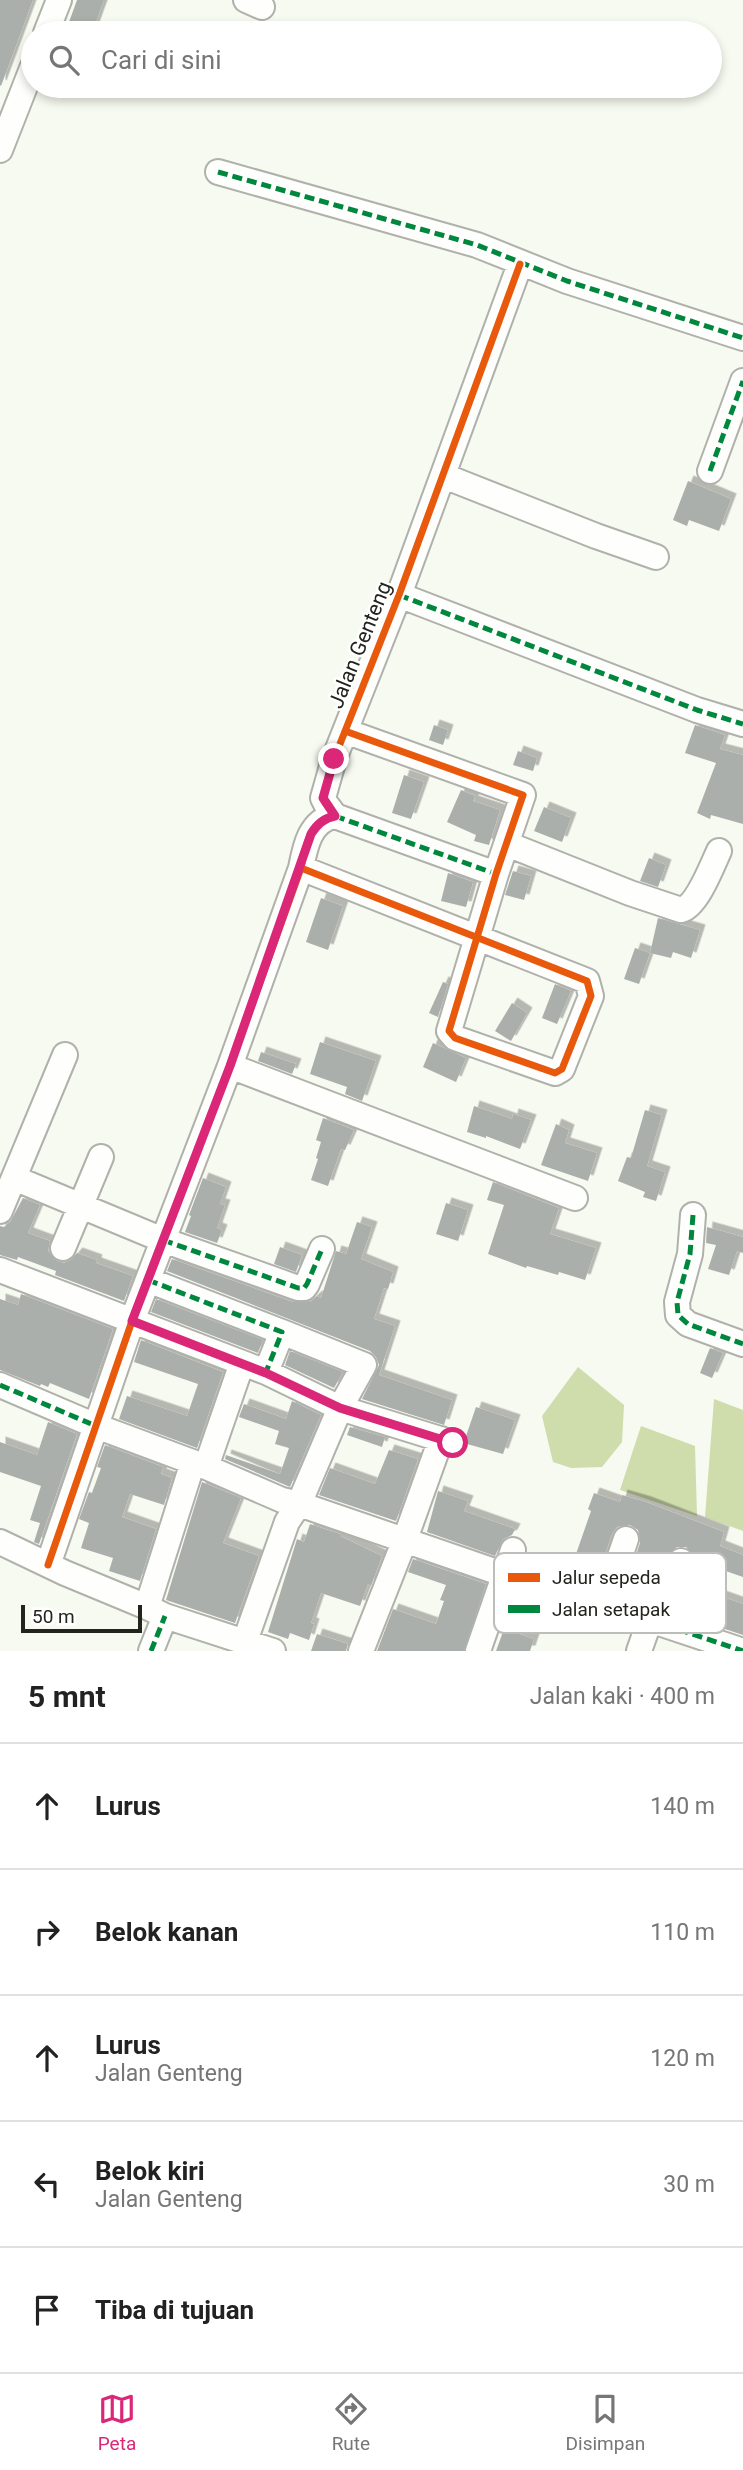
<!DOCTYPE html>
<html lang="id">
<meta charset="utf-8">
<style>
body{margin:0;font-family:Roboto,sans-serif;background:#f2f2f2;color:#222}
.scale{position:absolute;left:21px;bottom:18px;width:121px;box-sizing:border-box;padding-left:7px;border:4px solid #22241d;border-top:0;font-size:19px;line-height:24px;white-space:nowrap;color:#22241d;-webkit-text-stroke:5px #fff;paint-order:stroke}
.stop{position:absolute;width:21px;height:21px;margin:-16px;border:5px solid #db2777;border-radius:50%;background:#fff}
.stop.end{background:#db2777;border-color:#fff;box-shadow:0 2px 7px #0008}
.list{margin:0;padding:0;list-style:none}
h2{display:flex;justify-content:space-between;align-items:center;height:91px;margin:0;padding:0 28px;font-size:30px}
h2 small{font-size:23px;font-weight:400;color:#767676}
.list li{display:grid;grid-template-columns:46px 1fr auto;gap:21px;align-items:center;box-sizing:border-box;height:126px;padding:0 28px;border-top:2px solid #e0e0e0}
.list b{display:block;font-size:26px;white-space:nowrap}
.list p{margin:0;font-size:23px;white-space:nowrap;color:#767676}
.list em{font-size:23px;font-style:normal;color:#767676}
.icon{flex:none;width:38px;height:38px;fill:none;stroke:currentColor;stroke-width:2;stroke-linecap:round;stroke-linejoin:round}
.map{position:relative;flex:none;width:743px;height:1651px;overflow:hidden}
.search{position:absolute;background:#fff;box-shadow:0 4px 10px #0003;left:21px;right:21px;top:21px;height:77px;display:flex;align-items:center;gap:18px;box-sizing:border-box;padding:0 24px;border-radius:38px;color:#767676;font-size:26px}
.sheet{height:721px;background:#fff}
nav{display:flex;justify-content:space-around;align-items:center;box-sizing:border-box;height:98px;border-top:2px solid #e0e0e0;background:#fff;font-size:19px;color:#767676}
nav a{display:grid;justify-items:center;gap:4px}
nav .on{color:#db2777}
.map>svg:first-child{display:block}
</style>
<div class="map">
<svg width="743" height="1651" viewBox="0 0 743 1651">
<defs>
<filter id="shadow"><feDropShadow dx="5.5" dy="-5.5" stdDeviation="0" flood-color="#0004"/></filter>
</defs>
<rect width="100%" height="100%" fill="#f7faf0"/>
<path fill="#cfdcab" d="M 578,1367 L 624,1405 L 622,1442 L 602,1467 L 571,1468 L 553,1462 L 542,1416 Z
M 714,1399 L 743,1410 L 743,1531 L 705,1517 Z
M 641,1426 L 695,1446 L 697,1516 L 620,1490 Z"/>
<path fill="#abafac" filter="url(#shadow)" d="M 0,0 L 33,0 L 1,86 L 0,85 Z
M 77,0 L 104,0 L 92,33 L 65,33 Z
M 688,481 L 731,499 L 719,531 L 689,520 L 687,526 L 673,520 Z
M 434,725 L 448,730 L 443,745 L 429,740 Z
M 695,725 L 725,735 L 720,749 L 743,755 L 743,824 L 711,815 L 710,819 L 697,813 L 716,763 L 685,753 Z
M 518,751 L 537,758 L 533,771 L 513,765 Z
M 404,775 L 424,782 L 411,819 L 392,813 Z
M 461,790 L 475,796 L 473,801 L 500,810 L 489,845 L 474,841 L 476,835 L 447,822 Z
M 544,807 L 571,818 L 562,842 L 534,831 Z
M 649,858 L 666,865 L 658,887 L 640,881 Z
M 513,871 L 531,876 L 524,900 L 505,895 Z
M 448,873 L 473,882 L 466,907 L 441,901 Z
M 321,898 L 343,906 L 328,950 L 306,942 Z
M 658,918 L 700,930 L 691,958 L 673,952 L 671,958 L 650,953 Z
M 635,948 L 650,953 L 639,984 L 624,979 Z
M 443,982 L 448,984 L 438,1017 L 429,1013 Z
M 555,984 L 571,991 L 557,1024 L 542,1018 Z
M 512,1003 L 527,1013 L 511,1041 L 495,1031 Z
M 320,1042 L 376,1061 L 362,1101 L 345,1094 L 347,1087 L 310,1074 Z
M 433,1043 L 466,1058 L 456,1082 L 423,1067 Z
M 261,1052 L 296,1064 L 292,1074 L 258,1061 Z
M 474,1106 L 512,1119 L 513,1114 L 531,1120 L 520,1149 L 486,1136 L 486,1138 L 467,1132 Z
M 645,1110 L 662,1115 L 647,1166 L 665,1172 L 656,1201 L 643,1197 L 645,1192 L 618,1181 L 627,1157 L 631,1158 Z
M 323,1118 L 354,1130 L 345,1150 L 341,1149 L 328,1186 L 311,1180 L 318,1159 L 316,1158 L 321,1142 L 316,1140 Z
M 556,1124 L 569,1130 L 565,1143 L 597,1153 L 588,1181 L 541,1165 Z
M 203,1178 L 226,1187 L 220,1204 L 225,1205 L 217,1228 L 222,1230 L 217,1243 L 185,1232 L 191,1216 L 189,1215 Z
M 493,1182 L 559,1208 L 550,1234 L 596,1248 L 585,1280 L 559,1272 L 558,1275 L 527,1266 L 526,1268 L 488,1254 L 504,1205 L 487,1200 Z
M 23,1198 L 40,1205 L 28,1233 L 50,1241 L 48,1251 L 57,1261 L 64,1263 L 71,1260 L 77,1253 L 97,1260 L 96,1263 L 133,1276 L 124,1301 L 55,1275 L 56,1271 L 18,1257 L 17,1260 L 0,1255 L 0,1226 L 4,1227 L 10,1222 Z
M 446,1203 L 468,1210 L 458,1241 L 436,1234 Z
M 357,1222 L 372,1227 L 361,1259 L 393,1272 L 388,1289 L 384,1288 L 374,1319 L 395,1326 L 379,1375 L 452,1400 L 444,1425 L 362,1399 L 379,1365 L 376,1357 L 370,1351 L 167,1271 L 172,1259 L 293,1302 L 310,1302 L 317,1296 L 321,1298 L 336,1251 L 346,1254 Z
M 707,1227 L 743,1237 L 743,1253 L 737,1251 L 729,1275 L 708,1269 L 716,1245 L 706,1243 Z
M 280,1247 L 302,1255 L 296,1272 L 274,1264 Z
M 21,1294 L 113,1329 L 89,1399 L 50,1383 L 48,1387 L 41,1384 L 40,1386 L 0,1370 L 0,1299 L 18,1305 Z
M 156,1299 L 263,1340 L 258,1353 L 151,1312 Z
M 141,1340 L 223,1372 L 197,1448 L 119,1419 L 127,1396 L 187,1416 L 198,1384 L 134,1362 Z
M 710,1348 L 723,1353 L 712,1378 L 700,1373 Z
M 290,1351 L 343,1372 L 334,1388 L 285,1365 Z
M 292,1401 L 321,1415 L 290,1487 L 225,1459 L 226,1455 L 280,1474 L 289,1448 L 275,1444 L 279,1431 L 239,1417 L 244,1404 L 286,1419 Z
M 476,1407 L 515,1420 L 503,1454 L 467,1444 L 466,1436 Z
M 48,1422 L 77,1434 L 39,1544 L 34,1542 L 40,1523 L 30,1520 L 41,1486 L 0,1472 L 0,1442 L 37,1455 Z
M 350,1427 L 385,1437 L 382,1447 L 347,1435 Z
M 105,1445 L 163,1467 L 161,1474 L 172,1478 L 164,1505 L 130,1494 L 122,1517 L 156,1529 L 140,1581 L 109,1571 L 113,1558 L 81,1548 L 89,1523 L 79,1519 L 89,1492 L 92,1493 L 101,1468 L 97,1467 Z
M 389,1450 L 418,1459 L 396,1521 L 319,1495 L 330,1468 L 375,1484 Z
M 202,1482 L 241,1498 L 223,1543 L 259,1556 L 235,1623 L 166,1600 Z
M 438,1491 L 468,1501 L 464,1511 L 515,1529 L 512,1535 L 503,1539 L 495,1556 L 427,1532 Z
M 594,1493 L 620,1502 L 622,1495 L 646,1502 L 724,1532 L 720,1546 L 743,1555 L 743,1577 L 717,1568 L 709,1592 L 743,1604 L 743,1635 L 680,1614 L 695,1565 L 695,1557 L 686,1547 L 677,1547 L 667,1556 L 652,1604 L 624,1591 L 640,1543 L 638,1530 L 630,1525 L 617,1527 L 612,1534 L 594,1586 L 593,1594 L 598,1610 L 593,1627 L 513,1599 L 524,1562 L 568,1577 L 591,1511 L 588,1509 Z
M 310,1524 L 340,1534 L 340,1536 L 382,1556 L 371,1586 L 368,1584 L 360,1606 L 321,1593 L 311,1623 L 314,1624 L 309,1640 L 290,1633 L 288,1639 L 268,1632 L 297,1539 L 304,1542 Z
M 413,1559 L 486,1584 L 464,1651 L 377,1651 L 393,1609 L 436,1624 L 444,1601 L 440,1600 L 446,1585 L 408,1572 Z
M 504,1629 L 534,1639 L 530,1651 L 496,1651 Z
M 317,1634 L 348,1644 L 346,1651 L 311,1651 Z"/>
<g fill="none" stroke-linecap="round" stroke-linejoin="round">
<defs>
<path id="minor" d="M 246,0 L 262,7
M 46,33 L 59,0
M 0,150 L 33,66
M 218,172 L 477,245 L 567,281 L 743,338
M 710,471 L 743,381
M 444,476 L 596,536 L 656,557
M 399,595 L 697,710 L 743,724
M 335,816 L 496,874
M 507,844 L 630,893 L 681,910 C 697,906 712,866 719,851
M 301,868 L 587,981 L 591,996 L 562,1069 L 555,1073 L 455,1038 L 449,1031 L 496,874 L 523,795 L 345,731
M 230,1066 L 575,1198
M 14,1178 L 163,1240 L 298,1288 L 304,1288 L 307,1284 L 322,1249
M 0,1211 L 65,1055
M 693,1215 L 690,1254 L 677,1302 L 678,1315 L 688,1324 L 743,1344
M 63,1248 L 101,1157
M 0,1270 L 266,1372 L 340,1408 L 453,1443
M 148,1280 L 282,1332 L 266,1372
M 0,1385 L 96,1426 L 206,1467 L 282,1500 L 299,1504 L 506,1575
M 193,1462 L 147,1607 L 165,1616 L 273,1651
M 206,1467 L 242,1363
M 626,1539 L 608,1591 L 610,1601 L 650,1620 L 743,1651
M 0,1542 L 65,1573 L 147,1607
M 48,1565 L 132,1321 L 230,1066 L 301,868 C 305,847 310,820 335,816 L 326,804 L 323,798 L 334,759 L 399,595 L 520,264
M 661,1624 L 681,1561
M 245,1641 L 287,1522 L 299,1504 L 340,1408 L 364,1365 L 282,1332
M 151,1651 L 165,1616
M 361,1651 L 404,1542 L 441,1439
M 478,1651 L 513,1550
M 639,1651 L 650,1620"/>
</defs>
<use href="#minor" stroke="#afb1aa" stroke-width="28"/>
<use href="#minor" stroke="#fefefd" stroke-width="24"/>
<path stroke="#00873e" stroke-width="5" stroke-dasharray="10 5" stroke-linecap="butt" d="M 218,172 L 477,245 L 567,281 L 743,338
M 710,471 L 743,381
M 399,595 L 697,710 L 743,724
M 335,816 L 496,874
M 693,1215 L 690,1254 L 677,1302 L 678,1315 L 688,1324 L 743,1344
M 163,1240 L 298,1288 L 304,1288 L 307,1284 L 322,1249
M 148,1280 L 282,1332 L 266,1372
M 0,1385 L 96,1426
M 650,1620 L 743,1651
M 151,1651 L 165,1616"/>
<defs>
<path id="cycleway" d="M 301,868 L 587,981 L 591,996 L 562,1069 L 555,1073 L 455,1038 L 449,1031 L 496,874 L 523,795 L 345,731
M 48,1565 L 132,1321 L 230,1066 L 301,868 C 305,847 310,820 335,816 L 326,804 L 323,798 L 334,759 L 399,595 L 520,264"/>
</defs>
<use href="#cycleway" stroke="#fff" stroke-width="11"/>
<use href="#cycleway" stroke="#e8590c" stroke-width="7"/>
</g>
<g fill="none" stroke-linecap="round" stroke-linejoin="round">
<path stroke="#db2777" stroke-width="9" d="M 334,759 L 323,798 L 335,816 C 324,818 317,824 311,834 L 230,1066 L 132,1321 L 266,1373 L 340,1408 L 453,1443"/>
</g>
<g text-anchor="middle" stroke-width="5" stroke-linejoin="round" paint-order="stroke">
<g font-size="21" fill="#22241d" stroke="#fff">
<text transform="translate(360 645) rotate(-68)" y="7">Jalan Genteng</text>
</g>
</g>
<rect x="494" y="1553" width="232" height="80" rx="10" fill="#fff" stroke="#bdbdbb" stroke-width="2"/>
<rect x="508" y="1573" width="32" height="9" fill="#e8590c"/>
<rect x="508" y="1605" width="32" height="8" fill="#00873e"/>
<g font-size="19" fill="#22241d">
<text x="552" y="1584">Jalur sepeda</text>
<text x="552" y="1616">Jalan setapak</text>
</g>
</svg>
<div class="scale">50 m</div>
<div class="stop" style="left:453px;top:1443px"></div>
<div class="stop end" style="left:334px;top:759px"></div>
<div class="search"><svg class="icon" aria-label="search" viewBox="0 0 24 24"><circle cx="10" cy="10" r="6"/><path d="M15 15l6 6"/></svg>Cari di sini</div>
</div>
<section class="sheet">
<h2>5 mnt<small>Jalan kaki · 400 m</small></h2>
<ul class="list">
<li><svg class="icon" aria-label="ahead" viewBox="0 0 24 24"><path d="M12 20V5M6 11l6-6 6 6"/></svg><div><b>Lurus</b></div><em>140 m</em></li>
<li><svg class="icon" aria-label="right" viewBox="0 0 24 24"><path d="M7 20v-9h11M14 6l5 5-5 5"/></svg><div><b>Belok kanan</b></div><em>110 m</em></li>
<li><svg class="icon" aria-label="ahead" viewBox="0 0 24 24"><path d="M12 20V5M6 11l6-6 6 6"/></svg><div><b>Lurus</b><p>Jalan Genteng</p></div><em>120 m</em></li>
<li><svg class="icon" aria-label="left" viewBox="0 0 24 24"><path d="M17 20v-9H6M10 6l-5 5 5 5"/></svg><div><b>Belok kiri</b><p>Jalan Genteng</p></div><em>30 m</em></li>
<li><svg class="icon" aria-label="arrive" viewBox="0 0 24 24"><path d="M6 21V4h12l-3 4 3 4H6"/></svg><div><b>Tiba di tujuan</b></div></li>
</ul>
</section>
<nav>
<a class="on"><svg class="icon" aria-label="map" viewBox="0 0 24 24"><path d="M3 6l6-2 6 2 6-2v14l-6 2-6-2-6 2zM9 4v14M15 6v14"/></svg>Peta</a>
<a><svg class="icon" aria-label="directions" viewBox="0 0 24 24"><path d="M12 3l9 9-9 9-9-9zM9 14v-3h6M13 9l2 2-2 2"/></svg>Rute</a>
<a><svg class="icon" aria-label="saved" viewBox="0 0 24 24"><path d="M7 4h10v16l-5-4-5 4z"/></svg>Disimpan</a>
</nav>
